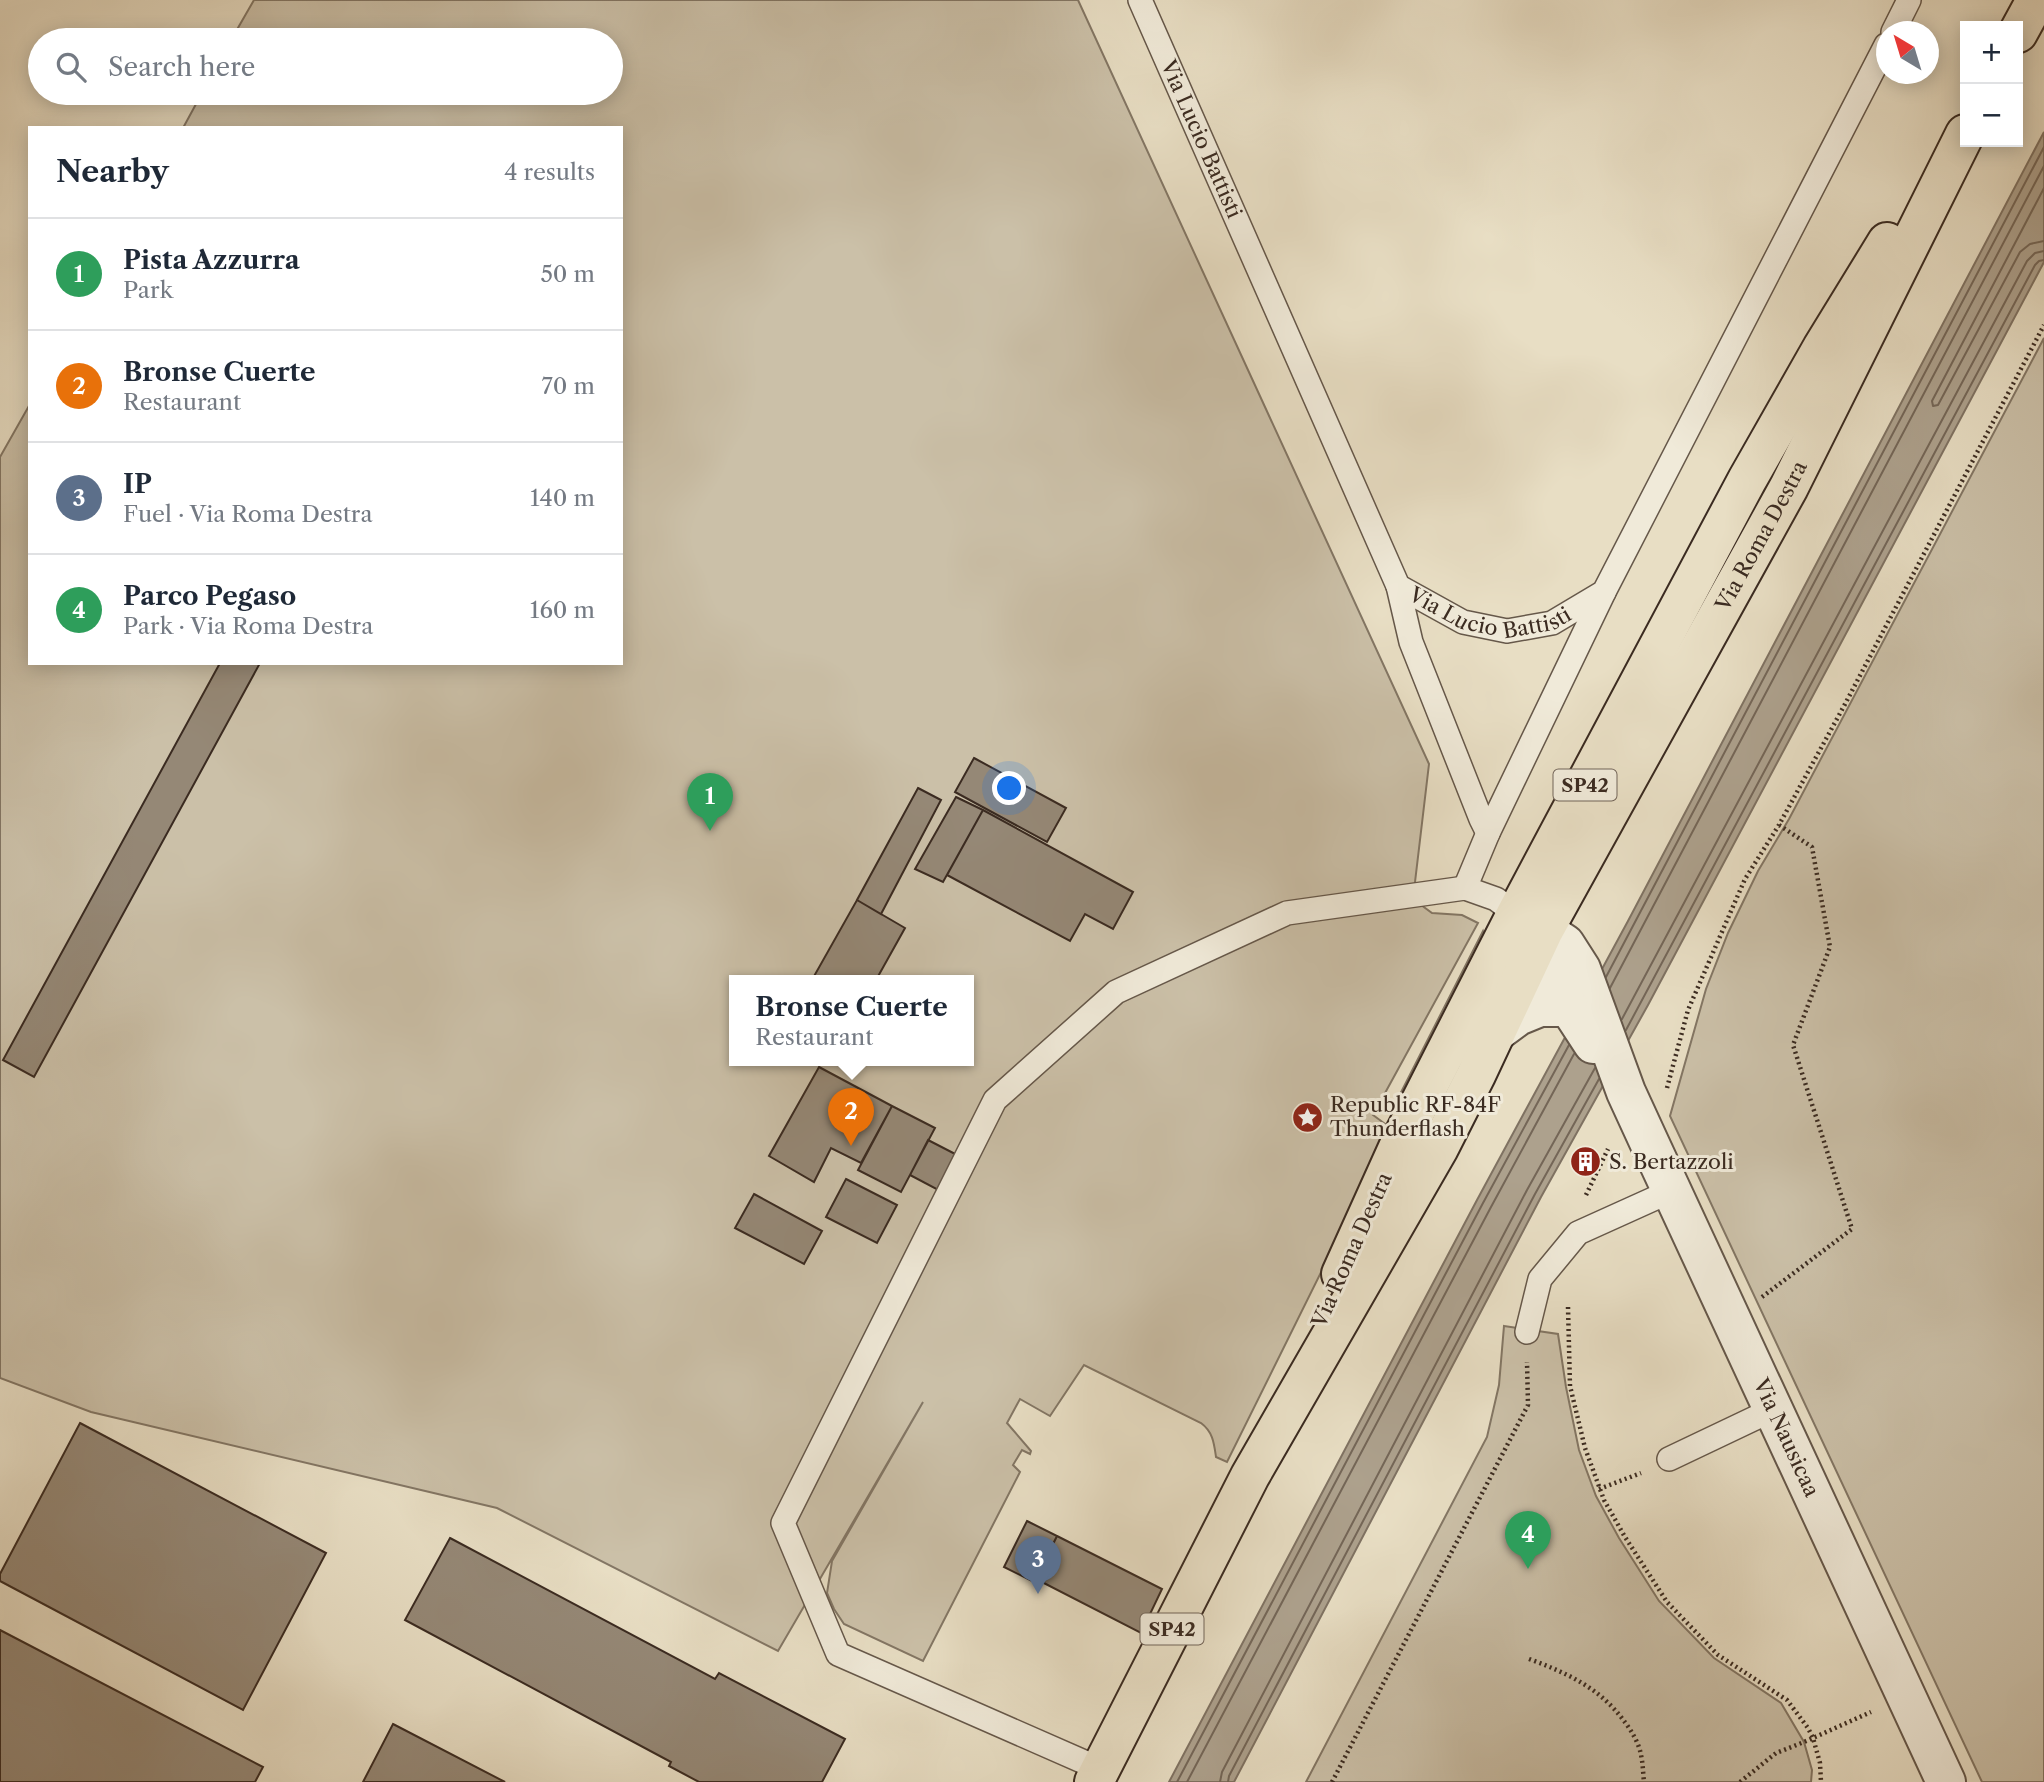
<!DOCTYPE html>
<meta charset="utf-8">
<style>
body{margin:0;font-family:"Libre Caslon Text",serif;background:#f6f6f7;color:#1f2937}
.controls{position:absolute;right:21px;top:21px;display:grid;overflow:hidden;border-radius:0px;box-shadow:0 4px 18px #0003}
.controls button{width:63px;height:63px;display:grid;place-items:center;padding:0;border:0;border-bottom:2px solid #e0e1e3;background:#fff;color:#1f2937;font:35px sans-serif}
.compass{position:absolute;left:1876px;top:21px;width:63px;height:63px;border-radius:50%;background:#fff;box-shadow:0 4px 18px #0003;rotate:322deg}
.you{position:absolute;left:1010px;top:789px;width:24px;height:24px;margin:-18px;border:5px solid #fff;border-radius:50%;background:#1a73e8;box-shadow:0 0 0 10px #1a73e833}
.badge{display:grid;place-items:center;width:46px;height:46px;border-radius:50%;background:#d93025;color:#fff;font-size:23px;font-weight:700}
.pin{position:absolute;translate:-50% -58px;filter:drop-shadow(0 2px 4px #0008)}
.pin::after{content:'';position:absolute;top:37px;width:24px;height:21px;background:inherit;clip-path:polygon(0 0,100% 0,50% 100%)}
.popup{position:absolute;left:729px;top:975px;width:245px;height:91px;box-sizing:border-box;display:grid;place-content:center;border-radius:0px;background:#fff;filter:drop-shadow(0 2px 5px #0005);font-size:23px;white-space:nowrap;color:#747a83}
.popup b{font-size:26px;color:#1f2937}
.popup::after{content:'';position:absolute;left:50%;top:100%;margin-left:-14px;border:14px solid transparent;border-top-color:#fff}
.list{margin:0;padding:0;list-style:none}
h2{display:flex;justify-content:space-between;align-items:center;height:91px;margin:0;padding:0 28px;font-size:30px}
h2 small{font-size:23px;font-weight:400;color:#747a83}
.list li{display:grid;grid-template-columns:46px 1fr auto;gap:21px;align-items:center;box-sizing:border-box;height:112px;padding:0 28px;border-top:2px solid #e0e1e3}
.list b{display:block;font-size:26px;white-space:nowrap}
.list p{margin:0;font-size:23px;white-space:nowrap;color:#747a83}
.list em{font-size:23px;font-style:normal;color:#747a83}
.icon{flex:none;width:38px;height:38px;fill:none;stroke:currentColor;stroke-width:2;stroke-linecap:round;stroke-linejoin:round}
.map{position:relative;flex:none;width:2044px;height:1782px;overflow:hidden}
.search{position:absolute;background:#fff;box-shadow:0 4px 18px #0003;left:28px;top:28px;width:595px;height:77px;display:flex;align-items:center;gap:18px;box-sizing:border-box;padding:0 24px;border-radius:38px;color:#747a83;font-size:26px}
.panel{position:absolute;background:#fff;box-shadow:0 4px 18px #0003;left:28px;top:126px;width:595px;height:539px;border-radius:0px}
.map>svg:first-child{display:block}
</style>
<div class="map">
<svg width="2044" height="1782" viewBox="0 0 2044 1782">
<rect width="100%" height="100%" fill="#e8dec4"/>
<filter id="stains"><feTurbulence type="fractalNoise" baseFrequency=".00286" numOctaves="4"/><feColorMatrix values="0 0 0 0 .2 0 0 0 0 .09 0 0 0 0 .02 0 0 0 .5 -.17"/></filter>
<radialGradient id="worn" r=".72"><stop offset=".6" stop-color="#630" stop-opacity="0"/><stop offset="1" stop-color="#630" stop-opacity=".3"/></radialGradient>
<path fill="#cbc0a8" stroke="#837664" stroke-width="2" fill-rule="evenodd" d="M 254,0 L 1078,0 L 1429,764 L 1413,899 L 1432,913 L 1462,915 L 1478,923 L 1373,1115 L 1392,1129 L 1227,1462 L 1216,1457 C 1214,1443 1213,1432 1201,1423 L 1084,1365 L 1050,1416 L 1020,1399 L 1007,1423 L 1031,1451 L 1030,1454 L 1022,1450 L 1013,1465 L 1020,1472 L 923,1661 L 844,1624 L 834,1609 L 827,1593 L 832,1561 L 923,1402 L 778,1651 L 497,1508 L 91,1412 L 0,1378 L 0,457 L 30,404 L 30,663 L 621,663 L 621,128 L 183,128 L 202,93 L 611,93 L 611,40 L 231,40 ZM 734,980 L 968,980 L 968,1060 L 734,1060 Z
M 2044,338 L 2044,1782 L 1982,1782 L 1670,1116 L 1706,989 L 1728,933 L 1758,871 L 1789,819 Z
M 1483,931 L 1486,940 L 1399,1111 L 1393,1108 Z
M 1504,1326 L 1558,1334 L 1566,1387 L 1579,1450 L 1596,1496 L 1619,1538 L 1659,1601 L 1714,1658 L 1781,1703 L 1804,1742 L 1812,1770 L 1811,1782 L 1306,1782 L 1487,1437 L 1499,1385 Z"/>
<path fill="#ada18d" stroke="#7f7262" stroke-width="2" d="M 2044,132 L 2044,262 L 1648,1005 L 1541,1197 L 1234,1782 L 1169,1782 L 1477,1200 L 1628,921 Z"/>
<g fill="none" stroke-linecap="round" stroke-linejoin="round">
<path stroke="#746657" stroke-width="2" d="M 2044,188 L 1932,401 L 1933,406 L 1938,405 L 2020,252 L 2030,244 L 2044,241
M 1606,977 L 2044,147
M 1610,988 L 2044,166
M 1622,1019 L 2027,261 L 2035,253 L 2044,251
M 1626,1030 L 2035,265 L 2039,261 L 2044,260
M 1177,1782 L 1483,1203 L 1569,1045
M 1187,1782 L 1491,1207 L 1574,1054
M 1220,1782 L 1222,1772 L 1527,1190 L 1595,1068
M 1228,1782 L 1229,1776 L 1535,1194 L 1599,1079"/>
</g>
<path fill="#958876" stroke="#3b2b21" stroke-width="2" d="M 220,663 L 260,663 L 34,1077 L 3,1060 Z
M 974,758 L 1066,808 L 1047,842 L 955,792 Z
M 918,788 L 941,800 L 881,914 L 857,900 Z
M 956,797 L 983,810 L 943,882 L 915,869 Z
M 983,810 L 1133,892 L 1113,929 L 1085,914 L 1070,941 L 947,875 Z
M 857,900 L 905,928 L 876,980 L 815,980 L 813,978 Z
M 819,1067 L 892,1106 L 861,1163 L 831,1148 L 814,1182 L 769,1156 Z
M 892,1106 L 935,1128 L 901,1192 L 858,1170 Z
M 928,1140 L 961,1157 L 942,1192 L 910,1175 Z
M 1587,1151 L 1597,1158 L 1586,1174 L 1576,1167 Z
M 846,1179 L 897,1205 L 877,1243 L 826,1217 Z
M 754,1194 L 822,1231 L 804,1264 L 735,1228 Z
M 80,1423 L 326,1553 L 243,1710 L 0,1581 L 0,1574 Z
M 1027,1521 L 1057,1536 L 1034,1582 L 1004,1567 Z
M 1057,1536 L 1162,1589 L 1141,1633 L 1036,1579 Z
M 450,1538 L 715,1679 L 719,1673 L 845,1739 L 822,1782 L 699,1782 L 669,1766 L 671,1762 L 405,1620 Z
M 0,1630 L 263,1767 L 255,1782 L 0,1782 Z
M 393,1724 L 505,1782 L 363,1782 Z"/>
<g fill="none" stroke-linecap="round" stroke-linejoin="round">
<defs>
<g id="lane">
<path id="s1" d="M 1140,0 L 1398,586 L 1463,622 L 1507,631 L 1552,623 L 1604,592 L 1886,45"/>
<path d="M 1893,32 L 1909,0"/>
<path d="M 1398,586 L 1411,642 L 1481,819 L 1488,833"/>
<path d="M 1465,888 L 1488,833 L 1604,592"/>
<path d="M 1527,1332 L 1540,1279 L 1578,1233 L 1671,1191"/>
<path d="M 1669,1459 L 1772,1410"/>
<path d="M 1100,1769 L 838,1654 L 783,1523 L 995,1100 L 1116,992 L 1287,913 L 1465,888 L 1496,899 L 1516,914"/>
</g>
<g id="street">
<path id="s2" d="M 1544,930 L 1565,944 L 1581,969 L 1626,1092 L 1649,1142 L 1946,1782"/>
<path d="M 1544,930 L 1550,978 L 1593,1044"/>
<path d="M 1495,1033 L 1518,1016 L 1540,1007 L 1568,1007"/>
</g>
<g id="primary">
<path d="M 2018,33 L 2036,0"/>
<path d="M 1341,1274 L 1406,1130 L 1516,914 L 1747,480 L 1822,348 L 1887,242"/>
<path id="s3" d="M 1094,1782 L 1250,1476 L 1439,1148 L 1476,1075 L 1544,930 L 1789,487 L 1965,134"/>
</g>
</defs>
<use href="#lane" stroke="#66584a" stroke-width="26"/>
<use href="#street" stroke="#66584a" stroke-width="42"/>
<use href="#primary" stroke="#3b2b21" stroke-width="42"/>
<path stroke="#3b2b21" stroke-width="4.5" stroke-dasharray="2 3.5" stroke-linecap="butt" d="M 1667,1088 L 1688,1010 L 1745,879 L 1779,825 L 1844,706 L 2044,325
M 1586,1195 L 1608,1149
M 1762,1297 L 1852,1229 L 1793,1045 L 1830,947 L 1812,847 L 1779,825
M 1568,1307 L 1570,1386 L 1585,1448 L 1604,1500 L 1625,1537 L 1667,1602 L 1718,1655 L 1787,1700 L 1808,1728 L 1813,1738 L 1820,1763 L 1821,1782
M 1599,1489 L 1641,1473
M 1529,1659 C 1567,1673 1600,1688 1624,1721 C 1631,1730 1639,1743 1641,1755 C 1643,1764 1643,1773 1644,1782
M 1332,1782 L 1528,1405 L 1527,1362
M 1740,1782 L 1776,1753 L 1804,1742 L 1871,1712"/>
<use href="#lane" stroke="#f0ead9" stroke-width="23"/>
<use href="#street" stroke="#f0ead9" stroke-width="38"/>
<use href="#primary" stroke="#e8dec4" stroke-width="38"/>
</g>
<defs>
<symbol id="sight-disc" viewBox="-11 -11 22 22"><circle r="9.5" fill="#8f2418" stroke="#f0ead9"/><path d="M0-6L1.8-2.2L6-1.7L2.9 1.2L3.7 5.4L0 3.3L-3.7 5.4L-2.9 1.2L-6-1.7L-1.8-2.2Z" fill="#fff"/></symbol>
<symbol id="building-disc" viewBox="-11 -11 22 22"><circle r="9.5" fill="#8f2418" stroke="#f0ead9"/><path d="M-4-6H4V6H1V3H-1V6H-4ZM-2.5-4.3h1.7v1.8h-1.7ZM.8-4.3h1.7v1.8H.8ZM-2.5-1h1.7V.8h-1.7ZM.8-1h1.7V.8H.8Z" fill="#fff"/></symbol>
</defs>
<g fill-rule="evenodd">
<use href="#sight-disc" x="1290" y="1100" width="35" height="35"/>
<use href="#building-disc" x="1568" y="1144" width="35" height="35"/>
</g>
<g text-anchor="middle" stroke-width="6" stroke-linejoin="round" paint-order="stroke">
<g fill="#f0ead9" stroke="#716458" stroke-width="2">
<rect x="1553.5" y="769.5" width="63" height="31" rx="5"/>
<rect x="1140.5" y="1613.5" width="63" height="31" rx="5"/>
</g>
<g font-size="19" font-weight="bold" fill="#3b2b21">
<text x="1585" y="792">SP42</text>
<text x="1172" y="1636">SP42</text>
</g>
<g font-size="21" fill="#3b2b21" stroke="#f0ead9">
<text dy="7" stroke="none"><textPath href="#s1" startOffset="152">Via Lucio Battisti</textPath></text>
<text dy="7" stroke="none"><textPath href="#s3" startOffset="1414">Via Roma Destra</textPath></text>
<text dy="7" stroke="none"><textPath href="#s1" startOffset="740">Via Lucio Battisti</textPath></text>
<text transform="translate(1352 1250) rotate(-66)" y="7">Via Roma Destra</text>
<text dy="7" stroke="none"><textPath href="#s2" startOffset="567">Via Nausicaa</textPath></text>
</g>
<g font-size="21" fill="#3b2b21" stroke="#f0ead9" text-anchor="start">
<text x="1330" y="1112">Republic RF-84F<tspan x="1330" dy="24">Thunderflash</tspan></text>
<text x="1609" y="1169">S. Bertazzoli</text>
</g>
</g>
<rect width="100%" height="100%" filter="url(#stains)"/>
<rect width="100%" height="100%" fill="url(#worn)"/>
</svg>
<div class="controls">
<button>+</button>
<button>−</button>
</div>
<svg class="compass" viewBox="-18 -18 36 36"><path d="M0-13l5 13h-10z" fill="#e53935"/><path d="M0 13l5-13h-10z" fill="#747a83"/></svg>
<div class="you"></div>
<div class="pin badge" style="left:710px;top:831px;background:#2e9e5b">1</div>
<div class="pin badge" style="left:851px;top:1146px;background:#e8710a">2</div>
<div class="popup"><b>Bronse Cuerte</b>Restaurant</div>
<div class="pin badge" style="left:1038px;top:1594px;background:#5c6f8a">3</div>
<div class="pin badge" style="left:1528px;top:1569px;background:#2e9e5b">4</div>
<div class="search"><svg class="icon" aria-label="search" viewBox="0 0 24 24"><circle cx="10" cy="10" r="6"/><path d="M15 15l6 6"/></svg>Search here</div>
<section class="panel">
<h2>Nearby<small>4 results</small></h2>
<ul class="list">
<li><span class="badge" style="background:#2e9e5b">1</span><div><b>Pista Azzurra</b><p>Park</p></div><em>50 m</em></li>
<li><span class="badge" style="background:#e8710a">2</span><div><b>Bronse Cuerte</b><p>Restaurant</p></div><em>70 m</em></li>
<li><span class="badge" style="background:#5c6f8a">3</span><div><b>IP</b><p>Fuel · Via Roma Destra</p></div><em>140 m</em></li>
<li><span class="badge" style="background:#2e9e5b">4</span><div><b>Parco Pegaso</b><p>Park · Via Roma Destra</p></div><em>160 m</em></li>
</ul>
</section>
</div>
